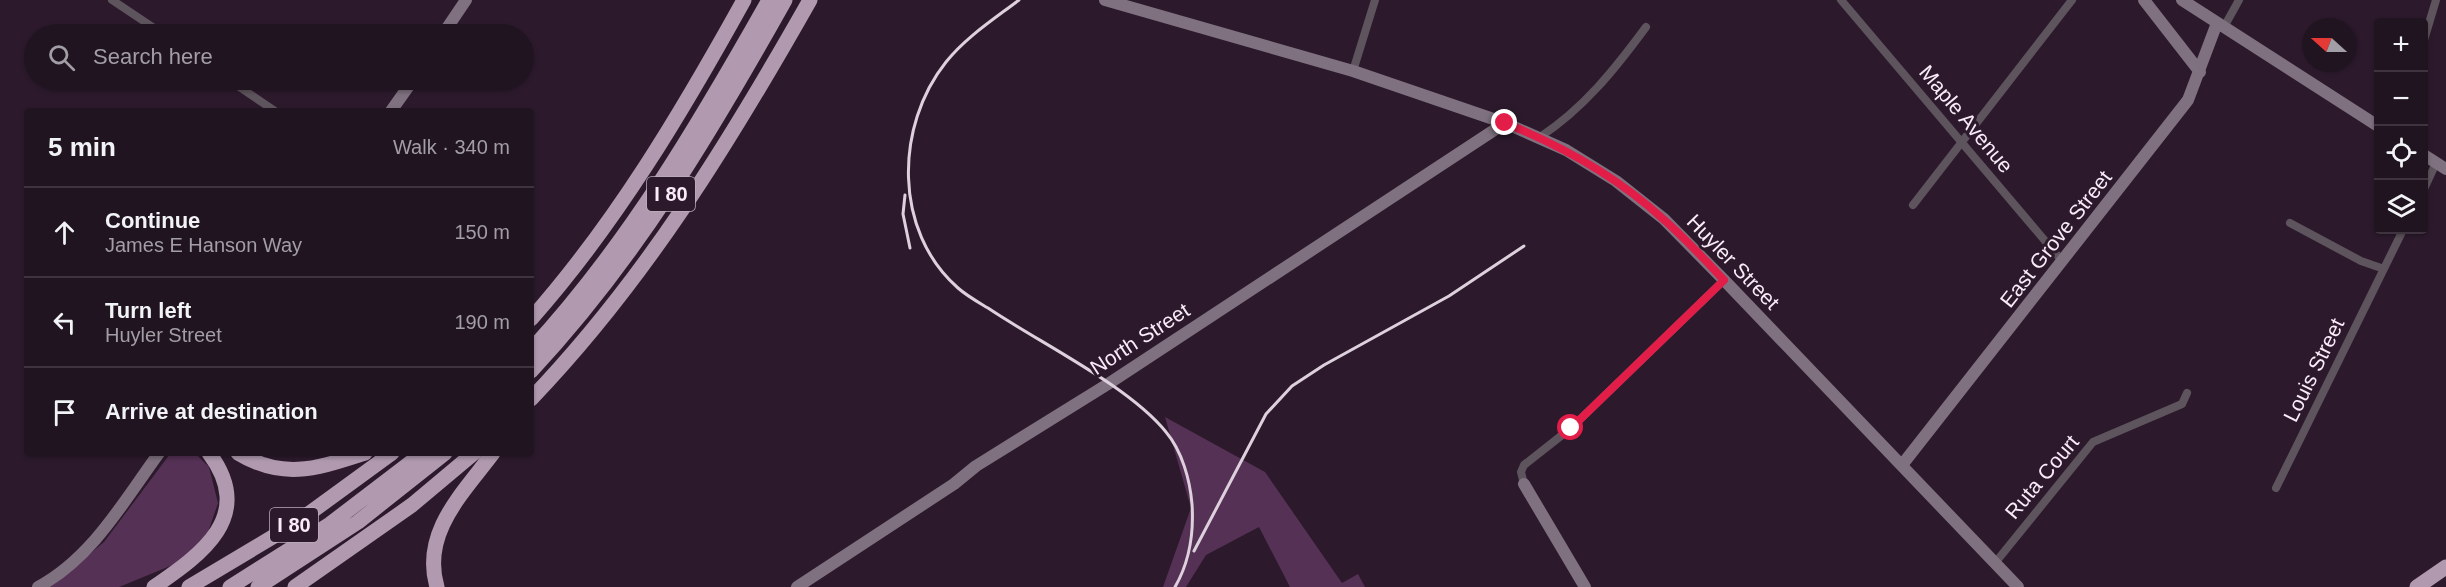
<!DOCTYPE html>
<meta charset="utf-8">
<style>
body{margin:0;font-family:Helvetica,sans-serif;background:#2d212e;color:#f1f3f6}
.controls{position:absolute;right:18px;top:18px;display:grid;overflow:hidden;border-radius:6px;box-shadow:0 2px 4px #0004}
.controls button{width:54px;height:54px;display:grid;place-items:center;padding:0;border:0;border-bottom:2px solid #3e333f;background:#211421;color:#f1f3f6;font:30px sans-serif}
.compass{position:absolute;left:2302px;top:18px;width:54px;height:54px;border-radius:50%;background:#211421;box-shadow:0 2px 4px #0004;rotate:291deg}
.stop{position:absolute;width:18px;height:18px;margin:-14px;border:4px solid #e11d48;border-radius:50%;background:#fff}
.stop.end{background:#e11d48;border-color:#fff;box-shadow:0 2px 6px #0008}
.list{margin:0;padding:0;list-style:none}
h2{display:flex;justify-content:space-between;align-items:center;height:78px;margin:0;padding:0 24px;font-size:26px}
h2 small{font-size:20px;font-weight:400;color:#a29ea5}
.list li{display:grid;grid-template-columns:39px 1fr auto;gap:18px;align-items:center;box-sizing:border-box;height:90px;padding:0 24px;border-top:2px solid #3e333f}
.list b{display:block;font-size:22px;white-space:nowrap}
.list p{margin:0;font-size:20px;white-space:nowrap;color:#a29ea5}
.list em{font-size:20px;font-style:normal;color:#a29ea5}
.icon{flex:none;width:33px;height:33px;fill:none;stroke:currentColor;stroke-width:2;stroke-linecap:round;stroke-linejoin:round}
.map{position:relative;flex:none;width:2446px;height:587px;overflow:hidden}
.search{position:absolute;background:#211421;box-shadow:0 2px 4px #0004;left:24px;top:24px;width:510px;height:66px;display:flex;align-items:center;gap:15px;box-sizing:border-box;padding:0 21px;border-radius:33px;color:#a29ea5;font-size:22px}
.panel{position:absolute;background:#211421;box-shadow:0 2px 4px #0004;left:24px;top:108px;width:510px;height:348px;border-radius:6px}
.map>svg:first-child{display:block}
</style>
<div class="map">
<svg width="2446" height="587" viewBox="0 0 2446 587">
<rect width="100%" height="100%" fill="#2c1a2c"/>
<path fill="#553155" d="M 1165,417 L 1265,472 L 1342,583 L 1358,574 L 1365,587 L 1290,587 L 1259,527 L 1206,555 L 1186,587 L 1163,587 L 1191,508 Z
M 195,453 L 209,467 L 218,503 L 207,535 L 180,562 L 119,587 L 50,587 L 104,542 L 170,454 Z"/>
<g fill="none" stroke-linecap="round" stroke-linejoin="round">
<path stroke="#5e545d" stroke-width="8" d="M 112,0 L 163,34
M 1841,0 L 2063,262
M 2224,27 L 2239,0
M 2424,40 L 2436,0
M 1353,71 L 1375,0
M 229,80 L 275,111
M 1540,137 C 1584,108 1615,69 1646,27
M 2424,189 L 2436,163
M 1913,205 L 2072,0
M 2290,223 L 2361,261 L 2384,269
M 1524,484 L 1521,472 L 1524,465 L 1571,428 L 1724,280
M 2276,488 L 2403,230
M 1995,563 L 2093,442 L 2182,404 L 2187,393"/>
<path stroke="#7f717f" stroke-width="12" d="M 1105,0 L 1353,71 L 1505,123 L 1566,150 L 1616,181 L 1664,219 L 1724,280 L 2018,587
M 2144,0 L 2200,72
M 2182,0 L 2378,126
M 443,34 L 466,0
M 391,111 L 413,80
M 2424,155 L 2446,169
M 1902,465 L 2188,100 L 2217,23
M 1524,484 L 1585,587
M 38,587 C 92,558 124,501 159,453
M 797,587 L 954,484 L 976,466 L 1108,384 L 1505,123"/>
<path stroke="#b19ab0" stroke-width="15" d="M 531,319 C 616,223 682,112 744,0
M 531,350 C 628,245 699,124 769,0
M 531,371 C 635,260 711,132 785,0
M 531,399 C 645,280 729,143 810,0
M 238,453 C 284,481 318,468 365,453
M 154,587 C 202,554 256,516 209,453
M 189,587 L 296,523 L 392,453
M 230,587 L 330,524 L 423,453
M 258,587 L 358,522 L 445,453
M 295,587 L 412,505 L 474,453
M 437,587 C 421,533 463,493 493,453
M 2417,587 L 2446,567"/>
<path stroke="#ded0dd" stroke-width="3" d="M 1019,0 C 994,19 966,37 946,62 C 895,126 893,231 958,288 C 967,296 978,302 988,308 C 1040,343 1129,386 1166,432 C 1182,451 1190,480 1192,504 C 1194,534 1190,561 1175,587
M 905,195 L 903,214 L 910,248
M 1194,551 L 1266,414 L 1292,386 L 1324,365 L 1449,296 L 1524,246"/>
</g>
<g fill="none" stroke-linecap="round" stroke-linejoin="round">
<path stroke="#e11d48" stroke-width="8" d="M 1505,123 C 1562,146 1616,176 1662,218 C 1684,237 1704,259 1724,280 L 1571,428"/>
</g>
<g text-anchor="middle" stroke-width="6" stroke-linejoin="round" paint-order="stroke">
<g fill="#2c1a2c" stroke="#bcadbb" stroke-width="1.5">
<rect x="647" y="177" width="48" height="34" rx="4.5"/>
<rect x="270" y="508" width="48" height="34" rx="4.5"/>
</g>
<g font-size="20" font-weight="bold" fill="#f9ecf8">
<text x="671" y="201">I 80</text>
<text x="294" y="532">I 80</text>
</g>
<g font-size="21" fill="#f9ecf8" stroke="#2c1a2c">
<text transform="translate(1966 119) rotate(50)" y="7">Maple Avenue</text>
<text transform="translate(2056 239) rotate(-52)" y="7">East Grove Street</text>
<text transform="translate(1733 262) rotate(46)" y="7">Huyler Street</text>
<text transform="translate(1140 339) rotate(-33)" y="7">North Street</text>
<text transform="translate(2314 370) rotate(-64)" y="7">Louis Street</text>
<text transform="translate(2042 477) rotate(-50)" y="7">Ruta Court</text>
</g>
</g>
</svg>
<div class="controls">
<button>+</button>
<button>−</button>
<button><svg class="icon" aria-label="locate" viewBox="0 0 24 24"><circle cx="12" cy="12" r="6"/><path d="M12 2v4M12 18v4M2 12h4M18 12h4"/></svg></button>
<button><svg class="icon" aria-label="layers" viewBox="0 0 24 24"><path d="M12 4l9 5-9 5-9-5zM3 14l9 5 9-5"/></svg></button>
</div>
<svg class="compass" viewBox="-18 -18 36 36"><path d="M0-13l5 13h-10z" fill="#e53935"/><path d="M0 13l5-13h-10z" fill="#a29ea5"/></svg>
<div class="stop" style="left:1571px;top:428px"></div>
<div class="stop end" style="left:1505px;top:123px"></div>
<div class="search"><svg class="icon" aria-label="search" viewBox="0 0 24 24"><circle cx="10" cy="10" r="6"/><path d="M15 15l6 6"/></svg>Search here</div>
<section class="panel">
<h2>5 min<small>Walk · 340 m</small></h2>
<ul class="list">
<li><svg class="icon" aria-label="ahead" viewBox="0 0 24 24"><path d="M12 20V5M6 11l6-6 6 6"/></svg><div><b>Continue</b><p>James E Hanson Way</p></div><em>150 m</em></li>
<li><svg class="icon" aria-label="left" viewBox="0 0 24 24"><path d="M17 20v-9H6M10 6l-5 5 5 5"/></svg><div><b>Turn left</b><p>Huyler Street</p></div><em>190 m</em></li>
<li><svg class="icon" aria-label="arrive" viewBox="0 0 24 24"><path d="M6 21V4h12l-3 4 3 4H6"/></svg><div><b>Arrive at destination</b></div></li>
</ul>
</section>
</div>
